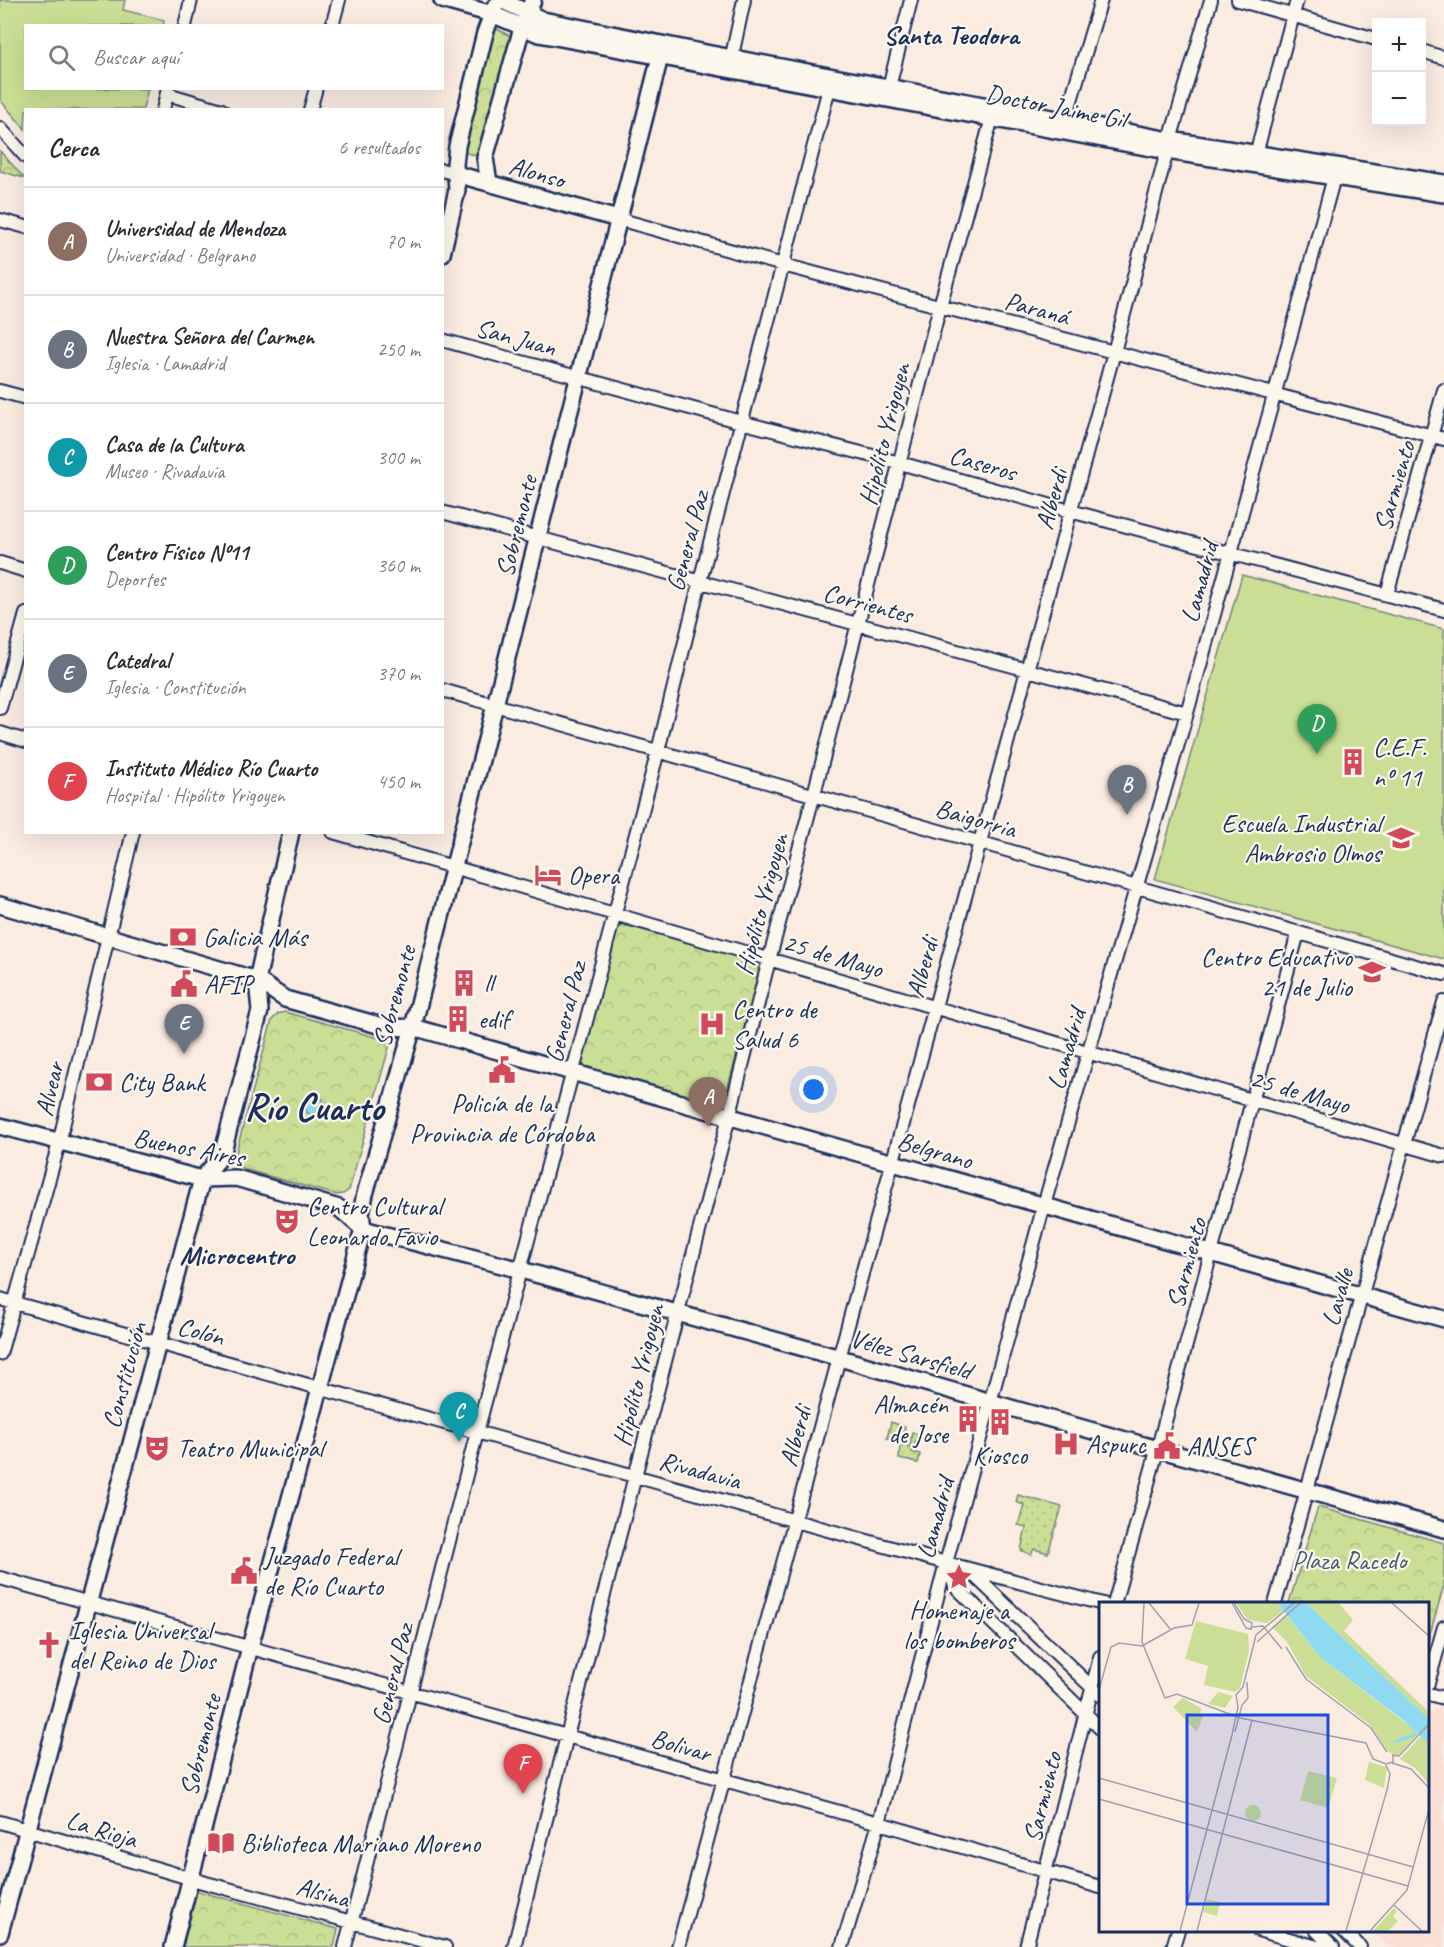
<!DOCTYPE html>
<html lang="es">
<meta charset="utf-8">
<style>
body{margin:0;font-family:Caveat,sans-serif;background:#f7f7f7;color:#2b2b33}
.controls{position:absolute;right:18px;top:18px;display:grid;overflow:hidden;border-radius:0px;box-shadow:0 6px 24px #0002}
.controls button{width:54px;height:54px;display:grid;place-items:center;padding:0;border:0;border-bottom:2px solid #e1e1e2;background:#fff;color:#2b2b33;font:30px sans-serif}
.you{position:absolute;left:814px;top:1090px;width:21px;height:21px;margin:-15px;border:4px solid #fff;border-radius:50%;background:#1a73e8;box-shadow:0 0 0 9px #1a73e833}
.badge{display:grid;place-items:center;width:39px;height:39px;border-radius:50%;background:#111827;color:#fff;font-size:20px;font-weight:700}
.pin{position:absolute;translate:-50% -50px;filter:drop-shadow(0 2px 3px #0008)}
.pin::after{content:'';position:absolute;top:32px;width:21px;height:18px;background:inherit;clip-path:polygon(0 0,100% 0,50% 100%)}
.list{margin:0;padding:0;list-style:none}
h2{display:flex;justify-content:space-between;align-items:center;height:78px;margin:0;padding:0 24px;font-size:26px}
h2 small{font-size:20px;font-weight:400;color:#7c7c81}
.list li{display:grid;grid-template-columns:39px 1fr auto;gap:18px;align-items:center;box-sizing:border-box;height:108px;padding:0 24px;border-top:2px solid #e1e1e2}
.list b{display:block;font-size:22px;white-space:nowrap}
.list p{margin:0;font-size:20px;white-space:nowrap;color:#7c7c81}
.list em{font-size:20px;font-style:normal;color:#7c7c81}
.icon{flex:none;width:33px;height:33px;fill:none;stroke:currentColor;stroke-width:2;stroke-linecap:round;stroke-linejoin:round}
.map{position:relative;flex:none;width:1444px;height:1947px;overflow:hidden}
.search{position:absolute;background:#fff;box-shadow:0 6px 24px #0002;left:24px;top:24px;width:420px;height:66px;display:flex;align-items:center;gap:15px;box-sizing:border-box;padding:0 21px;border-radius:0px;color:#7c7c81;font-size:22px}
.panel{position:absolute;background:#fff;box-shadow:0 6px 24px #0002;left:24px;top:108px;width:420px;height:726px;border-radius:0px}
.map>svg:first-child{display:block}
</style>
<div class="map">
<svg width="1444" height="1947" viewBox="0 0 1444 1947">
<defs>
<pattern id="grass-dots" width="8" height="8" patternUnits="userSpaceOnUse" patternTransform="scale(1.5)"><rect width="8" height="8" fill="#cadf95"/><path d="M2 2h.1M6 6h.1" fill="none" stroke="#adc083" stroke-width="1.8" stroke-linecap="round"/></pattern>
<pattern id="park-crowns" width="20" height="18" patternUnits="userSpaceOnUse" patternTransform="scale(1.5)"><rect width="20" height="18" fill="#cadf95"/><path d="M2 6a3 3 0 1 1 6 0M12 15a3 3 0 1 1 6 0" fill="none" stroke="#adc083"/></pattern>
<pattern id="water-ripples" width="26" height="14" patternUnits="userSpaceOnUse" patternTransform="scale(1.5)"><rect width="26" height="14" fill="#8fdaf0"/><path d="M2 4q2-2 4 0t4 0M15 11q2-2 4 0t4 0" fill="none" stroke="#7bbbd0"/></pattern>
</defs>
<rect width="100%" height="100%" fill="#fbece2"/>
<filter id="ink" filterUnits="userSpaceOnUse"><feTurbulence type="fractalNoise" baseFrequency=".0167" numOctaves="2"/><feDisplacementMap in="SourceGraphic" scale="12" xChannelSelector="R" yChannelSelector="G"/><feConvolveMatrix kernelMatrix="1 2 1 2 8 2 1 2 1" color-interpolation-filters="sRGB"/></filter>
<g filter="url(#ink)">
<path fill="#fbdfd5" d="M 1438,1708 L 1444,1709 L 1444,1947 L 1389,1947 L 1371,1931 L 1428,1930 L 1428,1716 Z"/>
<path fill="url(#grass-dots)" stroke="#72877a" stroke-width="1.5" d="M 891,1422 L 905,1427 L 903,1446 L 910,1447 L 912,1432 L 918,1434 L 912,1452 L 920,1454 L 918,1463 L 899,1459 L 900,1446 L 887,1438 Z
M 1018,1495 L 1062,1507 L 1048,1553 L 1034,1549 L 1031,1555 L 1021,1550 L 1026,1527 L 1018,1525 L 1024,1505 L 1016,1502 Z"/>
<path fill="url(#park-crowns)" stroke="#72877a" stroke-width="1.5" d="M 495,28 L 510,36 L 479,156 L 461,152 Z
M 0,151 L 24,178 L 0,171 Z
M 628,926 L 748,959 C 754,962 758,965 759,973 L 727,1090 L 723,1097 L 717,1103 L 707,1102 L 591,1070 L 584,1066 L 582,1060 L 615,933 L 620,927 Z
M 285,1012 L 386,1040 L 390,1044 L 349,1190 L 343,1194 L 337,1195 L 243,1169 L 237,1163 L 235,1156 L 272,1020 L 278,1014 Z
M 1318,1507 L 1444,1543 L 1444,1585 L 1428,1641 L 1428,1604 L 1289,1603 Z
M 197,1891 L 338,1929 L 334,1947 L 183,1947 Z"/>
<path fill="#cadf95" stroke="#72877a" stroke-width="1.5" d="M 0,0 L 125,0 L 123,10 L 164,20 L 163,26 L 26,26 L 26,88 L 148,89 L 143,109 L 26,110 L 25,129 L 0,100 Z
M 1242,575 L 1444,629 L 1444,959 L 1155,879 Z"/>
<path fill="url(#water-ripples)" stroke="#6196b6" stroke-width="1.5" d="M304 1105a10 10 0 1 1 20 0a10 10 0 1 1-20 0Z"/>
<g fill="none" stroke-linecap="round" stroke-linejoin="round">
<defs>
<path id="minor" d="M 1238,0 L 1376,39
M 185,26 L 191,0
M 332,26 L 339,0
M 1422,51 L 1444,58
M 730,65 L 744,0
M 167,94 L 222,110
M 887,95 L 911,0
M 163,110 L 168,88
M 310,110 L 316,88
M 1063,127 L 1101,0
M 0,128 L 26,157
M 1256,154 L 1297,0
M 442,170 L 456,174
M 618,219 L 783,265 L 1444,439
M 0,220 L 26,227
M 442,340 L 741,422 L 900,463 L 1070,511 L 1444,610
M 0,391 L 26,398
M 442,512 L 1187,713
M 0,563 L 26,571
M 1387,594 L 1444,390
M 442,690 L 1444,974
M 0,708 L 26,614
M 0,733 L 26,741
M 333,832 L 1444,1156
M 0,1299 L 946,1563 L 1103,1604
M 0,1354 L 59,1143 L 133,832
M 947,1564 L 955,1586 L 1100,1728
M 966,1572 L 976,1577 L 1100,1695
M 0,1578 L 879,1823 L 1100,1887
M 1114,1604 C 1178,1381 1236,1157 1298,933
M 1275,1604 L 1444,1002
M 1428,1683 L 1444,1627
M 1428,1694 L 1444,1698
M 0,1822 L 206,1883 L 445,1947
M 1258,1930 L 1317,1947
M 1316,1930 L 1333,1947
M 1343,1930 L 1360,1947
M 345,1947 L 477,1432 L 658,751 L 700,581 L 829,88
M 514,1947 L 567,1736 L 729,1117 L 769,960 L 814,794 L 940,306 L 992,118
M 678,1947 L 1114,352 L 1170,140 L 1211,0
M 842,1947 L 879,1823 L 946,1563 L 1044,1205 L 1187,713 L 1336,170
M 1026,1947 L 1100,1657
M 1173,1947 L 1178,1930"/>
<path id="major" d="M 442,0 L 492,14 L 539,34 L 1167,151 L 1444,194
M 501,0 L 543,20 L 711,54 L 1170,140 L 1444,183
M 456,174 L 618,219
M 489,183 L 485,158 L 522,28 L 533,0
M 442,254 L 457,190 L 455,164 L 457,146 L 485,33 L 495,6
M 0,905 L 257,980 L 285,999 L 389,1028 L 413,1027 L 1444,1319
M 0,1126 L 202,1179 L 236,1178 L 339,1208 L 363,1229 L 521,1270 L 840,1358 L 1011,1408 L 1444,1529
M 0,1933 L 202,1179 L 222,1155 L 260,1011 L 257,980 L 291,832
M 173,1947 L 250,1647 L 363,1229 L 361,1213 L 365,1194 L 413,1027 L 660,57"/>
</defs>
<use href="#minor" stroke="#1b2f5e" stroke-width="16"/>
<use href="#major" stroke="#1b2f5e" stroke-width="20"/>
<use href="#minor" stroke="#fbf7ec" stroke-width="12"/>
<use href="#major" stroke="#fbf7ec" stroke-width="15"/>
</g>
</g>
<defs>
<symbol id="building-bare" viewBox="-9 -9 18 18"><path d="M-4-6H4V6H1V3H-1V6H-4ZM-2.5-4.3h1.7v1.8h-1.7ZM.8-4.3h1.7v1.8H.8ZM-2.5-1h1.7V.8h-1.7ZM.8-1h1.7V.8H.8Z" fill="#d1495b" stroke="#fbf7ec" stroke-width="2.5" paint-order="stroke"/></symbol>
<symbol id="school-bare" viewBox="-9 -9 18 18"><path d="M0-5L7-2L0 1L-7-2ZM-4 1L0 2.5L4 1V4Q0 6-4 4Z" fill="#d1495b" stroke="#fbf7ec" stroke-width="2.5" paint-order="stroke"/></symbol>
<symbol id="hotel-bare" viewBox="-9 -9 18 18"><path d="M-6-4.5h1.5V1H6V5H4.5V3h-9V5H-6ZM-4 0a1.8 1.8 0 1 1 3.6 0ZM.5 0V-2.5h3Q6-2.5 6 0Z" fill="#d1495b" stroke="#fbf7ec" stroke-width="2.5" paint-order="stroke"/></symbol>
<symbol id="bank-bare" viewBox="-9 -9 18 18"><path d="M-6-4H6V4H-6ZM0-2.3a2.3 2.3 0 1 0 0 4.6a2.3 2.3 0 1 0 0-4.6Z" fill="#d1495b" stroke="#fbf7ec" stroke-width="2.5" paint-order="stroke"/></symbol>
<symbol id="civic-bare" viewBox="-9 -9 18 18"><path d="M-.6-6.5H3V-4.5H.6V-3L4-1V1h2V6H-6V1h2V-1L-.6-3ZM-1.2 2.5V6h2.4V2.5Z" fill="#d1495b" stroke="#fbf7ec" stroke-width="2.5" paint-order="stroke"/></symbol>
<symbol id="hospital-bare" viewBox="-9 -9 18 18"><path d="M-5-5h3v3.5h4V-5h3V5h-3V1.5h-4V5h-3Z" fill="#d1495b" stroke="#fbf7ec" stroke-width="2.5" paint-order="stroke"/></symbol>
<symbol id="theatre-bare" viewBox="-9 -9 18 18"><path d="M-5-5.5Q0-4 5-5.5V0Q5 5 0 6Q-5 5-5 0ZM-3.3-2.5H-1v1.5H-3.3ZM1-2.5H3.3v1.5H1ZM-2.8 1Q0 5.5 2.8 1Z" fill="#d1495b" stroke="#fbf7ec" stroke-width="2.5" paint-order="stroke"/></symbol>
<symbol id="sight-bare" viewBox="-9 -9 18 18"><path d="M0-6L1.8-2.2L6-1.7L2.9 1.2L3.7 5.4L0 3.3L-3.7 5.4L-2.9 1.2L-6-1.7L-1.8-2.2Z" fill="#d1495b" stroke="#fbf7ec" stroke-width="2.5" paint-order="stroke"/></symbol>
<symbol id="church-bare" viewBox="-9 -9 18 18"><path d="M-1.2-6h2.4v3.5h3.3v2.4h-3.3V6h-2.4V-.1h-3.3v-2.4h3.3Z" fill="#d1495b" stroke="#fbf7ec" stroke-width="2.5" paint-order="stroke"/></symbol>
<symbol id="library-bare" viewBox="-9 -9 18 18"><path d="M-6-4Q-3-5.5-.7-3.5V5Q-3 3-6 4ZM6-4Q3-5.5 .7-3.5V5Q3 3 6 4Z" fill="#d1495b" stroke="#fbf7ec" stroke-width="2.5" paint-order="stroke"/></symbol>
</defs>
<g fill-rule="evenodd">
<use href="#building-bare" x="1334" y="743" width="38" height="38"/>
<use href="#school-bare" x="1382" y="819" width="38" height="38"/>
<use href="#hotel-bare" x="529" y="856" width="38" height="38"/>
<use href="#bank-bare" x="164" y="918" width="38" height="38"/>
<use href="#school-bare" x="1353" y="953" width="38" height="38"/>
<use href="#building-bare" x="445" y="964" width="38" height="38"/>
<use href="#civic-bare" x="165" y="965" width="38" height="38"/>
<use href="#building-bare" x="439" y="1000" width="38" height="38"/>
<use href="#hospital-bare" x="693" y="1005" width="38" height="38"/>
<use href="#civic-bare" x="483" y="1051" width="38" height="38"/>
<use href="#bank-bare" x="80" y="1063" width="38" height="38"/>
<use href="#theatre-bare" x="268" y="1202" width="38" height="38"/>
<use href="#building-bare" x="949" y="1400" width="38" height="38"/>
<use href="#building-bare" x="981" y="1403" width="38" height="38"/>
<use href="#hospital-bare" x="1047" y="1425" width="38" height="38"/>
<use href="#civic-bare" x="1148" y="1427" width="38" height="38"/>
<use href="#theatre-bare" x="138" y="1429" width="38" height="38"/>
<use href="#civic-bare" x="225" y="1552" width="38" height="38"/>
<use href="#sight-bare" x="940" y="1558" width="38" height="38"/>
<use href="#church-bare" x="30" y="1626" width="38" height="38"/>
<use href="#library-bare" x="202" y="1824" width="38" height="38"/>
</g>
<g text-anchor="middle" stroke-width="4.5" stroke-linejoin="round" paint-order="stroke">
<g font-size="26" fill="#1b2f5e" stroke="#fbf7ec">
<text transform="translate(1056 106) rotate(11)" y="9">Doctor Jaime Gil</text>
<text transform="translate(537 172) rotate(16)" y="9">Alonso</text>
<text transform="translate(1037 308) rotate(15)" y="9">Paraná</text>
<text transform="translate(516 337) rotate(15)" y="9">San Juan</text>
<text transform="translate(884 434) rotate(-76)" y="9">Hipólito Yrigoyen</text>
<text transform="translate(983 463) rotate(16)" y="9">Caseros</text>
<text transform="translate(1394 486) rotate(-74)" y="9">Sarmiento</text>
<text transform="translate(1051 499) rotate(-75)" y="9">Alberdi</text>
<text transform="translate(516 526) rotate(-76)" y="9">Sobremonte</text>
<text transform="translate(687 541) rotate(-75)" y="9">General Paz</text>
<text transform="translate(1199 582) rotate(-75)" y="9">Lamadrid</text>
<text transform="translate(868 603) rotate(15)" y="9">Corrientes</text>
<text transform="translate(976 818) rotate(16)" y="9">Baigorria</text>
<text transform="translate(761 904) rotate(-75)" y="9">Hipólito Yrigoyen</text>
<text transform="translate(833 955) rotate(16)" y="9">25 de Mayo</text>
<text transform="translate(922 967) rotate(-75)" y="9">Alberdi</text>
<text transform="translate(394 996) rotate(-75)" y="9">Sobremonte</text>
<text transform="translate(565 1012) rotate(-76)" y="9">General Paz</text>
<text transform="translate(1066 1049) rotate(-74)" y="9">Lamadrid</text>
<text transform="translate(49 1089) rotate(-77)" y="9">Alvear</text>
<text transform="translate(1300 1091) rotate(16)" y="9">25 de Mayo</text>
<text transform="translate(189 1147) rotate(11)" y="9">Buenos Aires</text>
<text transform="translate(935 1150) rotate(16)" y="9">Belgrano</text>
<text transform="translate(1186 1263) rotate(-75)" y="9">Sarmiento</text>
<text transform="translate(1337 1297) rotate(-74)" y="9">Lavalle</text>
<text transform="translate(201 1331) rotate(15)" y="9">Colón</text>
<text transform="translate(911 1354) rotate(16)" y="9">Vélez Sarsfield</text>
<text transform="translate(124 1375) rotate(-75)" y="9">Constitución</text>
<text transform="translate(638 1375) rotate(-76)" y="9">Hipólito Yrigoyen</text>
<text transform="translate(795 1436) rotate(-75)" y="9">Alberdi</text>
<text transform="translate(700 1470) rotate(15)" y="9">Rivadavia</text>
<text transform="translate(935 1518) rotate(-75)" y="9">Lamadrid</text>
<text transform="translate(392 1674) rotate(-76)" y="9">General Paz</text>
<text transform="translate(200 1745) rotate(-76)" y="9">Sobremonte</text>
<text transform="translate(681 1745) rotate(16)" y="9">Bolivar</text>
<text transform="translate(1042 1797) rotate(-76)" y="9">Sarmiento</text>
<text transform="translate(102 1829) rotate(17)" y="9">La Rioja</text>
<text transform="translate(323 1892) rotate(15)" y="9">Alsina</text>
</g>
<g font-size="26" fill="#1b2f5e" stroke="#fbf7ec" text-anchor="start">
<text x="1373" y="756">C.E.F.<tspan x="1373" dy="30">nº 11</tspan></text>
<text x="1381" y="832" text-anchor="end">Escuela Industrial<tspan x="1381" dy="30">Ambrosio Olmos</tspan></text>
<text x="568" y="884">Opera</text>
<text x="203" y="946">Galicia Más</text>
<text x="1352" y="966" text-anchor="end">Centro Educativo<tspan x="1352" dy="30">21 de Julio</tspan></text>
<text x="484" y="992">ll</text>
<text x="204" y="993">AFIP</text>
<text x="732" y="1018">Centro de<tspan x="732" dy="30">Salud 6</tspan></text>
<text x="478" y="1028">edif</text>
<text x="119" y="1091">City Bank</text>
<text x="502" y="1112" text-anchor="middle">Policía de la<tspan x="502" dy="30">Provincia de Córdoba</tspan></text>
<text x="307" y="1215">Centro Cultural<tspan x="307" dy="30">Leonardo Favio</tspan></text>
<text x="948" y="1413" text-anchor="end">Almacén<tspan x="948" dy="30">de Jose</tspan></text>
<text x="1086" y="1453">Aspurc</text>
<text x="1187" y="1455">ANSES</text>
<text x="177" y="1457">Teatro Municipal</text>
<text x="1000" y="1464" text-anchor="middle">Kiosco</text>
<text x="264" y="1565">Juzgado Federal<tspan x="264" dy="30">de Río Cuarto</tspan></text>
<text x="959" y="1619" text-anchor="middle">Homenaje a<tspan x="959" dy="30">los bomberos</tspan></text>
<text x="69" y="1639">Iglesia Universal<tspan x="69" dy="30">del Reino de Dios</tspan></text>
<text x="241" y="1852">Biblioteca Mariano Moreno</text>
</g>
<g font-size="26" fill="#475b6c" stroke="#fbf7ec">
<text x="1349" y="1569">Plaza Racedo</text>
</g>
<g font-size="27" font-weight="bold" fill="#1b2f5e" stroke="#fbf7ec">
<text x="951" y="44">Santa Teodora</text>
<text x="237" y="1264">Microcentro</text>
</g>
<g font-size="38" font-weight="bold" fill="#1b2f5e" stroke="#fbf7ec">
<text x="314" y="1120">Río Cuarto</text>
</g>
</g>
<g transform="translate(1099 1602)">
<rect width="330" height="330" fill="#fbece2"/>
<path d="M 137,1 L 178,1 L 184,9 L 168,21 L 155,19 L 148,17 ZM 207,1 L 240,1 L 254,18 L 245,29 L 330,110 L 330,117 ZM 322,134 L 330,142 L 330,182 L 316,166 L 301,157 Z" fill="#cadf95"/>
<path d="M 187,13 L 222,56 L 320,131 L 301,152 L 296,154 L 289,149 L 270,122 L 207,74 L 188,40 L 173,25 ZM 119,90 L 134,94 L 126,106 L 109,102 ZM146 211a8 8 0 1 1 16 0a8 8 0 1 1-16 0ZM 108,297 L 121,300 L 118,314 L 104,310 ZM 295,306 L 298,309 L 294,314 L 299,319 L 289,329 L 274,329 Z" fill="#cadf95"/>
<path d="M 97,19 L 149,32 L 150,49 L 141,86 L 136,90 L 105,83 L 109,64 L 86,57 ZM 84,96 L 102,106 L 101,113 L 104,114 L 98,130 L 74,105 ZM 270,160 L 288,165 L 285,186 L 266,178 ZM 209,169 L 238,176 L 229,206 L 201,198 Z" fill="#cadf95"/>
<path d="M 178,1 L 207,1 L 330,117 L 330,142 L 304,118 L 222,56 Z" fill="#8fdaf0"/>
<path fill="none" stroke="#8fdaf0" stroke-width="3" d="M 296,140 L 317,132"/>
<path fill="none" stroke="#a1a0ad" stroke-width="1.5" d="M 45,1 L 43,40 L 66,96 L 78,92 L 141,116 L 267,141 L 274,157 L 287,162 L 294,160 L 294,154M 50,1 L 72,28M 133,1 L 147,26 L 152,27 L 153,21 L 145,17 L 135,1M 293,1 L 330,34M 153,25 L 164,24 L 183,47M 158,40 L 201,1M 43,44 L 75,26 L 93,23 L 100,1M 187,45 L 207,77 L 272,126 L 288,150M 0,88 L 12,45 L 20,41 L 43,44M 136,130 L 143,103 L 149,96 L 148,80M 293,153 L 300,154 L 330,122M 293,161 L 312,167 L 330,186M 0,176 L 314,265M 0,197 L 309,284M 295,303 L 323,329M 81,329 L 133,133 L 139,105 L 137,93 L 144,85 L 157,33 L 195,1M 98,329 L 153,118M 247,329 L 288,188 L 291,172 L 287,163M 271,329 L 308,288 L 330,207"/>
<path fill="#1d4ed8" fill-opacity="0.15" stroke="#1d4ed8" stroke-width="3" d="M 88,113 L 229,113 L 229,302 L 88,302 Z"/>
<rect width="330" height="330" fill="none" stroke="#1b2f5e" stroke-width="3"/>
</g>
</svg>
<div class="controls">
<button>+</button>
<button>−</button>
</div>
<div class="you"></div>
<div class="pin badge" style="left:708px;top:1127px;background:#8d6e63">A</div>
<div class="pin badge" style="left:1127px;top:815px;background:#6b7280">B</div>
<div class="pin badge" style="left:459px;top:1442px;background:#0f9aa8">C</div>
<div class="pin badge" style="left:1317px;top:754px;background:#2e9e5b">D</div>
<div class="pin badge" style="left:184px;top:1054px;background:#6b7280">E</div>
<div class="pin badge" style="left:523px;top:1794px;background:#e0444e">F</div>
<div class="search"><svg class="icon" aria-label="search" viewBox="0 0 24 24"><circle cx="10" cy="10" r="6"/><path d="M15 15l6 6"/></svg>Buscar aquí</div>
<section class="panel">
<h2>Cerca<small>6 resultados</small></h2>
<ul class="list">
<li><span class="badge" style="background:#8d6e63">A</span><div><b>Universidad de Mendoza</b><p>Universidad · Belgrano</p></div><em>70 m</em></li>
<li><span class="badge" style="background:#6b7280">B</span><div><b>Nuestra Señora del Carmen</b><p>Iglesia · Lamadrid</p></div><em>250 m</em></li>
<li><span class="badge" style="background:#0f9aa8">C</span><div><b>Casa de la Cultura</b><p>Museo · Rivadavia</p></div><em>300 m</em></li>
<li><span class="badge" style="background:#2e9e5b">D</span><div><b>Centro Físico Nº11</b><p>Deportes</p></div><em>360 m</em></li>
<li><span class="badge" style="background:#6b7280">E</span><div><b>Catedral</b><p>Iglesia · Constitución</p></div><em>370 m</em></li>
<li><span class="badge" style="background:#e0444e">F</span><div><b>Instituto Médico Río Cuarto</b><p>Hospital · Hipólito Yrigoyen</p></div><em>450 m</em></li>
</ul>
</section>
</div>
